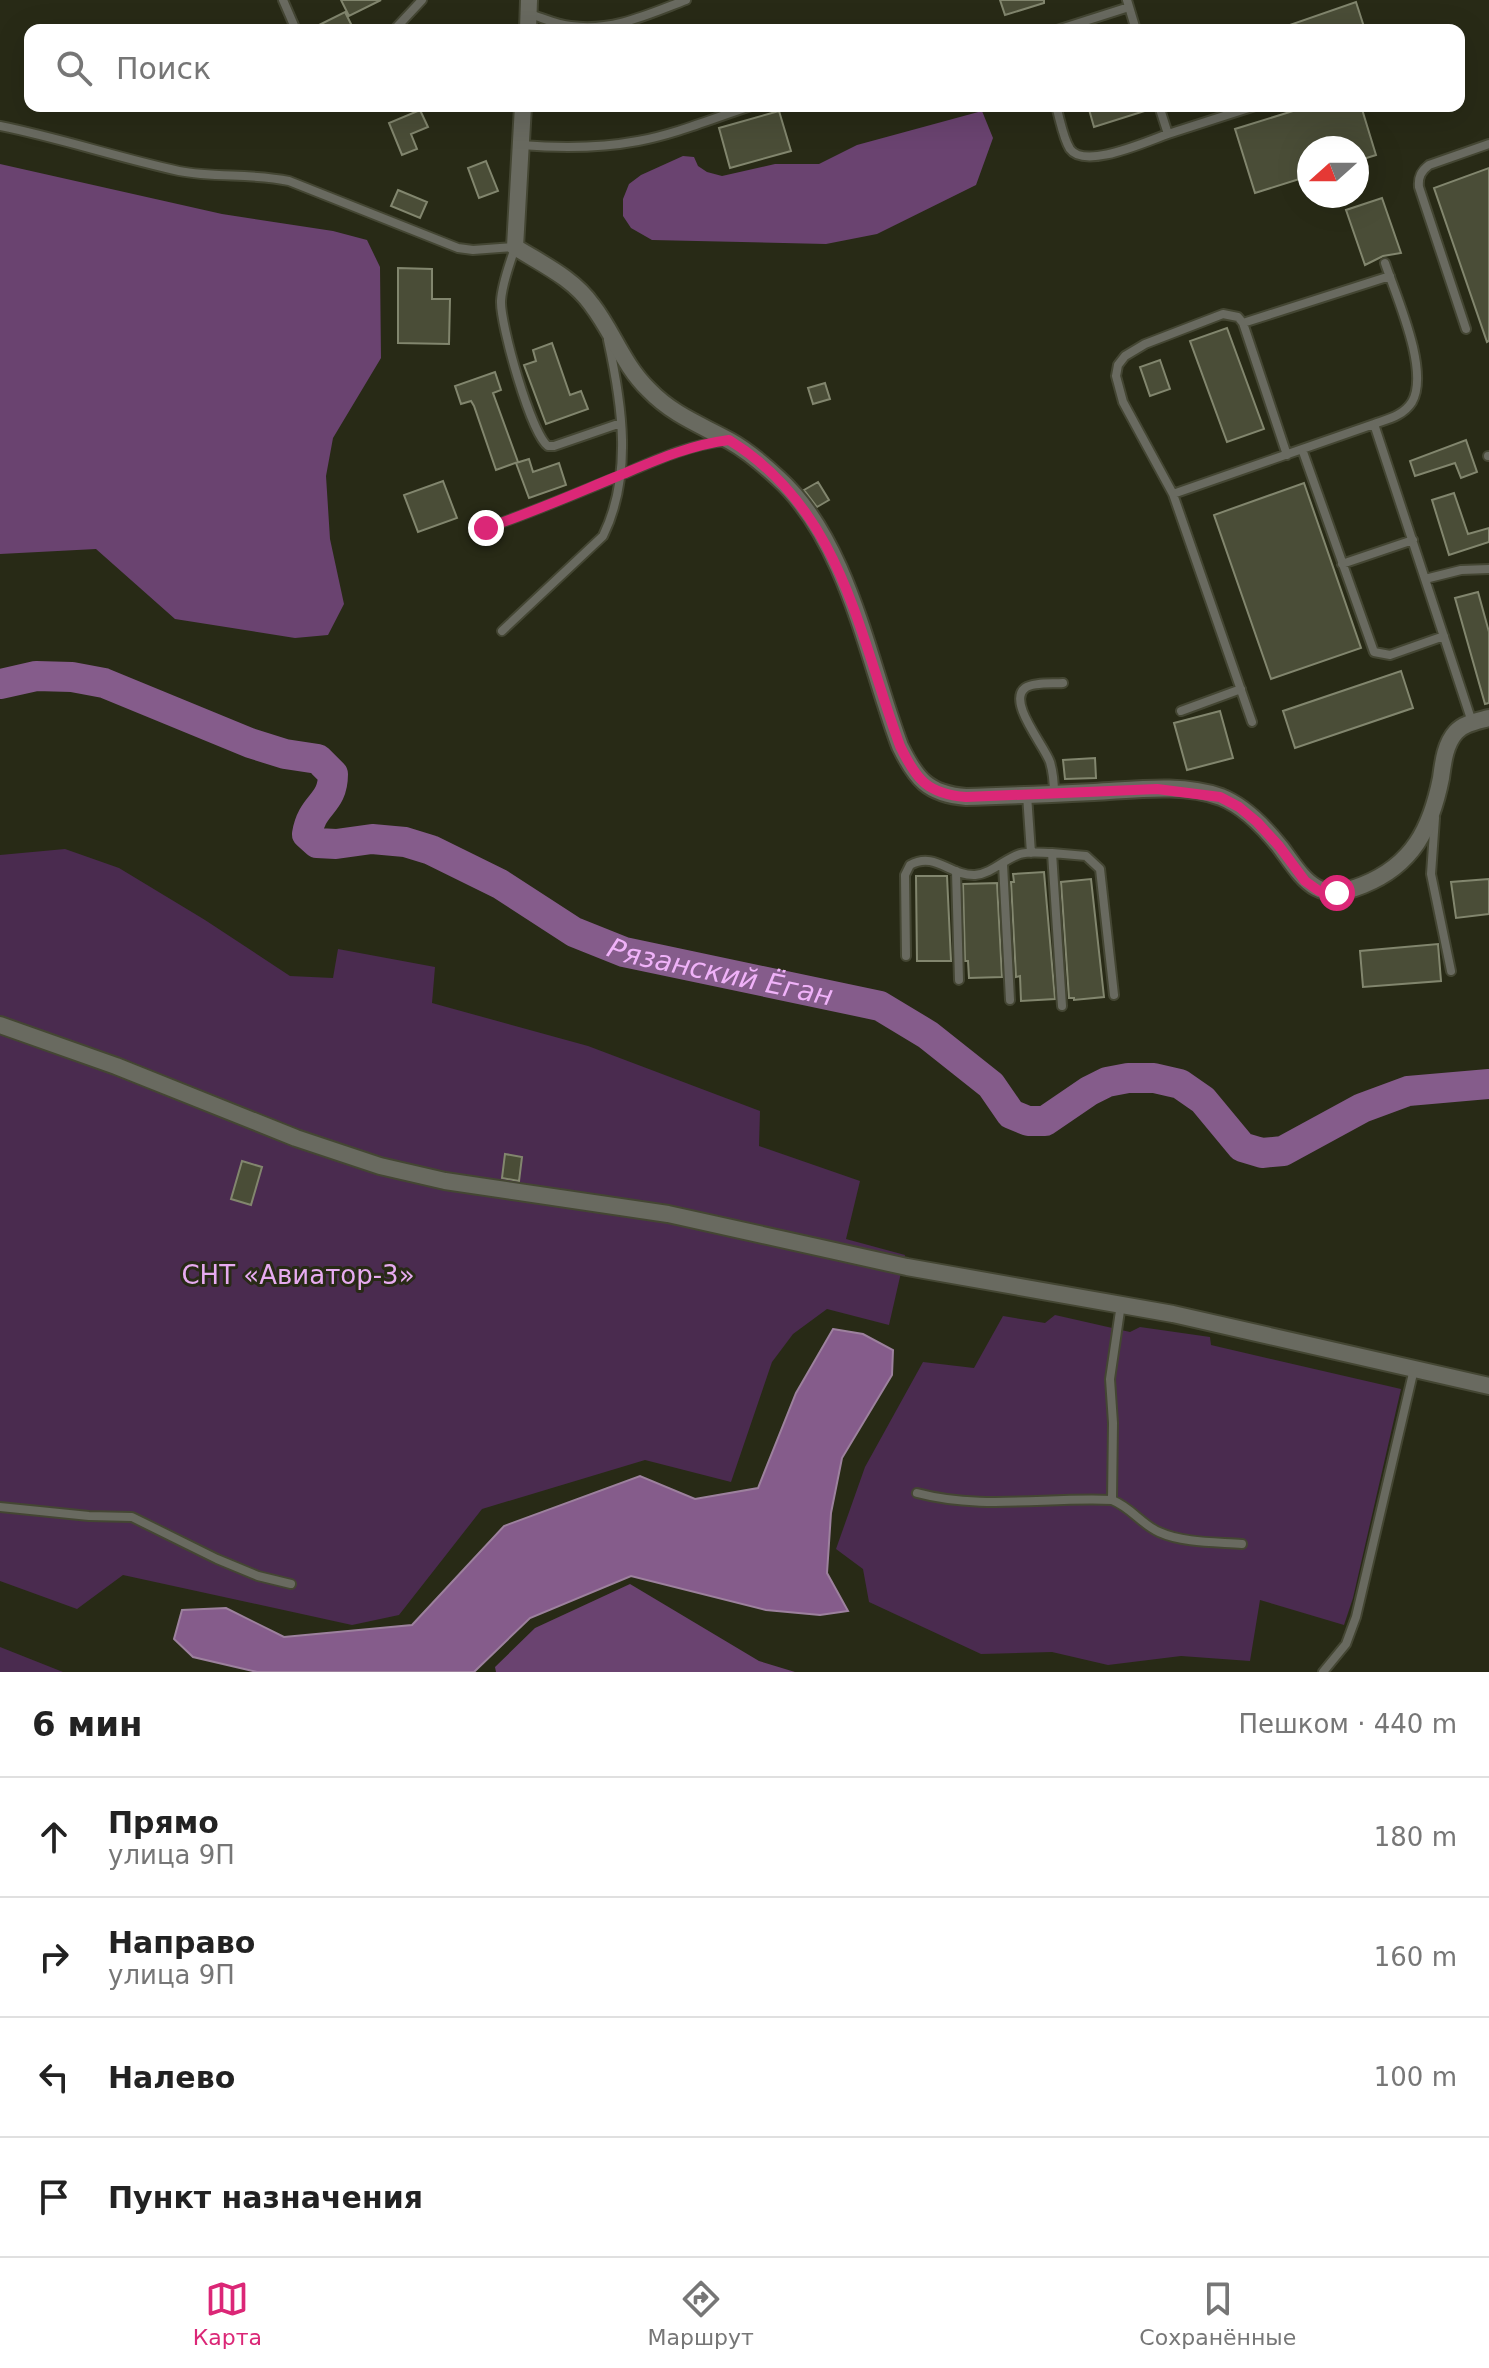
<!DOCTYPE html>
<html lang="ru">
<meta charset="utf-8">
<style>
body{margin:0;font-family:"DejaVu Sans",sans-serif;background:#f2f2f2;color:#222}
.compass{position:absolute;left:1297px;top:136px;width:72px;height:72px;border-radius:50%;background:#fff;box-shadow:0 8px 32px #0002;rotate:249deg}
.stop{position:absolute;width:24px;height:24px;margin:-18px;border:6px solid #db2777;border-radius:50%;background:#fff}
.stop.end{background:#db2777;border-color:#fff;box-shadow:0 2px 8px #0008}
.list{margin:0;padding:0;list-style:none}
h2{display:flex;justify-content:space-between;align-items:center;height:104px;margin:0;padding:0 32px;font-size:34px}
h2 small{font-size:26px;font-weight:400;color:#767676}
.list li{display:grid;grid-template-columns:52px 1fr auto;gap:24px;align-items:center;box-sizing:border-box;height:120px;padding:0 32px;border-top:2px solid #e0e0e0}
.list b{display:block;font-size:30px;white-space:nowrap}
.list p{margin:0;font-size:26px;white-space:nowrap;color:#767676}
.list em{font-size:26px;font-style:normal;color:#767676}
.icon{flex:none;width:44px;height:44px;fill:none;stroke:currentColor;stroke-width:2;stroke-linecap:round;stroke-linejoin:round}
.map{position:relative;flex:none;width:1489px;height:1672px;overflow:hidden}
.search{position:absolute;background:#fff;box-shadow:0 8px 32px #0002;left:24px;right:24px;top:24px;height:88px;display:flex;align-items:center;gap:20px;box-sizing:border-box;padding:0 28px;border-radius:16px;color:#767676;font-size:30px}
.sheet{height:584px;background:#fff}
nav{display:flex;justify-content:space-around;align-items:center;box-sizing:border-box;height:112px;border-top:2px solid #e0e0e0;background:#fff;font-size:22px;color:#767676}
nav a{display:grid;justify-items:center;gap:4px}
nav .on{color:#db2777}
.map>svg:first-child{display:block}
</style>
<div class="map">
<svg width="1489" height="1672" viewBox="0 0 1489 1672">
<rect width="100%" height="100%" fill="#282a16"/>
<path fill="#4a2b4f" d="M 65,849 L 119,868 L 205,920 L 290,976 L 333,978 L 338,949 L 435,967 L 432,1003 L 588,1046 L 760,1111 L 759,1146 L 860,1181 L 846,1239 L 905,1255 L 889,1325 L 827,1309 L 793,1334 L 772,1362 L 731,1482 L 645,1460 L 482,1509 L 399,1615 L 352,1625 L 123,1575 L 77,1609 L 0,1581 L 0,855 Z
M 1055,1315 L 1130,1332 L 1140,1327 L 1210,1337 L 1211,1345 L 1401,1389 L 1353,1598 L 1344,1625 L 1260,1600 L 1250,1661 L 1181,1656 L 1108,1665 L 1052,1652 L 981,1654 L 869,1602 L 863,1569 L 836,1549 L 865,1467 L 923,1362 L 974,1368 L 1003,1316 L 1045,1323 Z
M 0,1647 L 63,1672 L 0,1672 Z"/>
<path fill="#6a4370" d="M 982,111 L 993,138 L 976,185 L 877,234 L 826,244 L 652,240 L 631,228 L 623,216 L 623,199 L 629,184 L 641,175 L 683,156 L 694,157 L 698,166 L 707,172 L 722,176 L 775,164 L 819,164 L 857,145 Z
M 0,164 L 222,214 L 333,231 L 367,240 L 380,267 L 381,358 L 333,438 L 326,476 L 330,539 L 344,604 L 328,635 L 295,638 L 175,619 L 96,549 L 0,554 Z
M 630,1584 L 759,1661 L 795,1672 L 496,1672 L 495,1667 L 535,1628 Z"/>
<path fill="#855c8b" stroke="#9d819e" stroke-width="2" d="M 833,1329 L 863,1334 L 893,1350 L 892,1375 L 842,1458 L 831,1513 L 827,1573 L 848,1611 L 820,1615 L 766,1610 L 631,1576 L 530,1618 L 474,1672 L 257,1672 L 193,1657 L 174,1639 L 182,1610 L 226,1608 L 284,1637 L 412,1625 L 504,1526 L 640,1476 L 695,1499 L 758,1488 L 796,1393 Z"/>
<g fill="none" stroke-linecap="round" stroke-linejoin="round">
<path stroke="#855c8b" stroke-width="30" id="s1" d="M 0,684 L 36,676 L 72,677 L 104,683 L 250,743 L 285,754 L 318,759 L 333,774 C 333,805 312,803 307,834 L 317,843 L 336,844 L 372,839 L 405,842 L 431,850 L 500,884 L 574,932 L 624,952 L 880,1006 L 928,1035 L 991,1085 L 1011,1114 L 1028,1121 L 1045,1121 L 1089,1091 L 1107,1082 L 1128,1078 L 1154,1078 L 1180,1084 L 1203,1100 L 1242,1147 L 1262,1153 L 1283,1151 L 1362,1108 L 1408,1091 L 1489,1084"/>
</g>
<path fill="#4a4d37" stroke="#82866e" stroke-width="2" d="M 341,0 L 381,0 L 349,16 Z
M 1000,0 L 1044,0 L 1044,3 L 1005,15 Z
M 1356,2 L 1365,30 L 1282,30 L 1281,28 Z
M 345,12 L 354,30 L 309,30 Z
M 1088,106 L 1151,106 L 1151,109 L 1094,127 Z
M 1309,106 L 1361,106 L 1376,155 L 1357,161 L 1357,148 L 1309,148 L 1309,176 L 1255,193 L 1235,129 Z
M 420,110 L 428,127 L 411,134 L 417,149 L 402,155 L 389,123 Z
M 779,111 L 791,151 L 730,168 L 719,128 Z
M 486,161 L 498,191 L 479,198 L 468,168 Z
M 1489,168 L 1489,341 L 1487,342 L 1434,188 Z
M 398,190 L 427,202 L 420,218 L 391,206 Z
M 1382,198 L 1401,253 L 1383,256 L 1365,265 L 1346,210 Z
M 398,268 L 432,269 L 432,299 L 450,299 L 449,344 L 398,343 Z
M 1227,328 L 1264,429 L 1227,442 L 1190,341 Z
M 552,343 L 570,395 L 581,391 L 588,409 L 546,424 L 524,365 L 536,361 L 533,350 Z
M 1160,360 L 1170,389 L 1150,396 L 1140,367 Z
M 495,372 L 501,390 L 493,393 L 518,462 L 496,470 L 474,406 L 471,401 L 461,404 L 455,386 Z
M 825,383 L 830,399 L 813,404 L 808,388 Z
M 1466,440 L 1477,472 L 1461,478 L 1455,463 L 1415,476 L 1410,461 Z
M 529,459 L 533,472 L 559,463 L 566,485 L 529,498 L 516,463 Z
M 443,481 L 457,518 L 418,532 L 404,495 Z
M 818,482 L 829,500 L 817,507 L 804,490 Z
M 1304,483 L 1361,648 L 1271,679 L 1214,515 Z
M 1454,493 L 1468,534 L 1489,528 L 1489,542 L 1449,555 L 1432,500 Z
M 1478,592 L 1489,632 L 1489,703 L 1485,704 L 1455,598 Z
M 1401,671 L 1413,708 L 1295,748 L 1283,711 Z
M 1220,711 L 1233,758 L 1187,770 L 1174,723 Z
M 1095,758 L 1096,778 L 1065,779 L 1063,760 Z
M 1044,872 L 1055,999 L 1021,1001 L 1020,976 L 1016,977 L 1011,882 L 1014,882 L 1013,874 Z
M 916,876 L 947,876 L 951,961 L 917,961 Z
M 1091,879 L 1104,997 L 1074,1000 L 1074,998 L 1069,998 L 1061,882 Z
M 1489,879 L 1489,914 L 1456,918 L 1451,882 Z
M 997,883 L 1002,977 L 969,978 L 968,961 L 965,961 L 963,884 Z
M 1438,944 L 1441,981 L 1363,987 L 1360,951 Z
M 505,1154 L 522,1157 L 519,1181 L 502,1178 Z
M 242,1161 L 262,1167 L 251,1205 L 231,1199 Z"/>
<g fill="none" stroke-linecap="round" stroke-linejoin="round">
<defs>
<path id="service" d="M 283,0 L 296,30
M 1127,0 L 1136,30
M 530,14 C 543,18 557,25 571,26 C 612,32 649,14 686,0
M 394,30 L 422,0
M 1057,30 L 1129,7
M 1056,106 C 1060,119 1063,138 1070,149 C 1085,170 1147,141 1168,134
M 1159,106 L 1168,134 L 1255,106
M 0,126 C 60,138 119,158 179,171 C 215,178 253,173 289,181 L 458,248 L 473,250 L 515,247 C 510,264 502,283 501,301 C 500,324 531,434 548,446 L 554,446 L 621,423
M 521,145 C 559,148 601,148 638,141 C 676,134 714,118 751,106
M 1385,263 C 1396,296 1430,371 1412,402 C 1403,416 1388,419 1374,424 L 1472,722
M 1243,323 L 1390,276
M 1466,329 L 1419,187 C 1418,177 1421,171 1429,165 L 1489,144
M 1302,449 L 1374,652 L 1390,655 L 1444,636
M 1488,456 L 1489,456
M 1173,494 L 1123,402 L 1116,376 L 1118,365 L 1125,356 L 1145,344 L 1223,314 L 1238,317 L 1243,323 L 1287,455
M 486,528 C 531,513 575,494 619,476 C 654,461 687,445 725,441
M 1342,564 L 1413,540
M 1425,579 L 1461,570 L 1489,569
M 502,631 L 603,536 C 633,475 622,404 608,340
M 1181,711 L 1241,689
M 1252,722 L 1173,494 L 1374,424
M 1054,794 C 1054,783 1053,772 1050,762 C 1044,745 1007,702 1025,688 C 1033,682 1053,684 1063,683
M 1027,795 L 1031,853
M 1435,818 L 1431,874 L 1451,971
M 1003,864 L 1010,1000
M 956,871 L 959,980
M 906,956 L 905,875 L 910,865 C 935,851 950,876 975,875 C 993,873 1004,859 1020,854 C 1030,851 1042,853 1052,853
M 1062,1006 L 1052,853 L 1086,856 L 1100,869 L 1114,995
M 917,1493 C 980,1510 1047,1497 1112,1500 L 1113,1423 L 1110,1379 L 1121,1304
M 1112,1500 C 1132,1508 1141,1524 1159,1532 C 1183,1543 1216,1542 1242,1544
M 0,1507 L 89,1516 L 132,1517 L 217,1559 L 258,1576 L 291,1584
M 1323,1672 L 1346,1644 L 1356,1617 L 1414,1369"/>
<path id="minor" d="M 528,30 L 529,0
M 523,106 L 515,247 C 542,264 573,278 592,305 C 613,332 623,365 649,390 C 673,415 701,425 730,441 C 748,451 764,465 778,478 C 848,541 868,661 900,746 C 916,779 928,794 966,797 C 1008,796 1051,794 1094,792 C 1134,790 1182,783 1221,797 C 1244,806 1266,829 1281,848 C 1305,881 1317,904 1363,885 C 1413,865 1431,828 1441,778 C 1443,763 1445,744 1456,732 C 1464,723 1478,721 1489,718
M 0,1025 L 116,1066 L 296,1138 L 380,1166 L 445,1181 L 668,1214 L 907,1267 L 1173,1314 L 1489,1386"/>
</defs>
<use href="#service" stroke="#444633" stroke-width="12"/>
<use href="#minor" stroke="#444633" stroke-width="20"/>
<use href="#service" stroke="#696a60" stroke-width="8"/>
<use href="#minor" stroke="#696a60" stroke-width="16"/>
</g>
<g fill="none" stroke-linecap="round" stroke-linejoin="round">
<path stroke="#db2777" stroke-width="10" d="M 486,528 C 531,513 574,494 618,476 C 654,461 689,445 729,440 C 841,509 858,632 900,746 C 916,779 927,794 966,797 L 1157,789 L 1220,797 L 1239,807 L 1257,822 L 1279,846 L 1305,881 L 1319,891 L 1337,893"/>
</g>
<g text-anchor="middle" stroke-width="6" stroke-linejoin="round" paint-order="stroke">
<g font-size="26" fill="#e7abf0" stroke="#282a16">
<text x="298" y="1284">СНТ «Авиатор-3»</text>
</g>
<g font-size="28" font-style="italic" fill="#f0b2f9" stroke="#282a16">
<text dy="10" stroke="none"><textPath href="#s1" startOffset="868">Рязанский Ёган</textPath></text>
</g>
</g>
</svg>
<svg class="compass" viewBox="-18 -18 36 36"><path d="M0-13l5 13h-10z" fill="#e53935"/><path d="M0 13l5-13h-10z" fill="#767676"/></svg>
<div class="stop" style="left:1337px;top:893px"></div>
<div class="stop end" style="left:486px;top:528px"></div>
<div class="search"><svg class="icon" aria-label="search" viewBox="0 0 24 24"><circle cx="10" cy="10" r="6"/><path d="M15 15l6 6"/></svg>Поиск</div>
</div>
<section class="sheet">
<h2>6 мин<small>Пешком · 440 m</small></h2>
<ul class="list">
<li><svg class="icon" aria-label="ahead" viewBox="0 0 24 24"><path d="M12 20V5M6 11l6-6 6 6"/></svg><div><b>Прямо</b><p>улица 9П</p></div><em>180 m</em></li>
<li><svg class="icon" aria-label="right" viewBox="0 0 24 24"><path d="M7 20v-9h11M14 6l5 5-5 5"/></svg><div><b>Направо</b><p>улица 9П</p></div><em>160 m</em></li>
<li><svg class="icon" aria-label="left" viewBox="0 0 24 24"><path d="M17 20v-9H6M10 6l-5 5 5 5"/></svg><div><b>Налево</b></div><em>100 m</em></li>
<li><svg class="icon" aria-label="arrive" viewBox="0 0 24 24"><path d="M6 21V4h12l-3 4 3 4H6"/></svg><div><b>Пункт назначения</b></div></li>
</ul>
</section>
<nav>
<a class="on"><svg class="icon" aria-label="map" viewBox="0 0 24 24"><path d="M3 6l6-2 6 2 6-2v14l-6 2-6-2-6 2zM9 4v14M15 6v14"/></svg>Карта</a>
<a><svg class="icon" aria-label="directions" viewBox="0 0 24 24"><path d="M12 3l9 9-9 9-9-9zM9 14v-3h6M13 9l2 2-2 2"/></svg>Маршрут</a>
<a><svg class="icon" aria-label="saved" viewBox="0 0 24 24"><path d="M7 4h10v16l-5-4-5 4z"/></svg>Сохранённые</a>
</nav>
